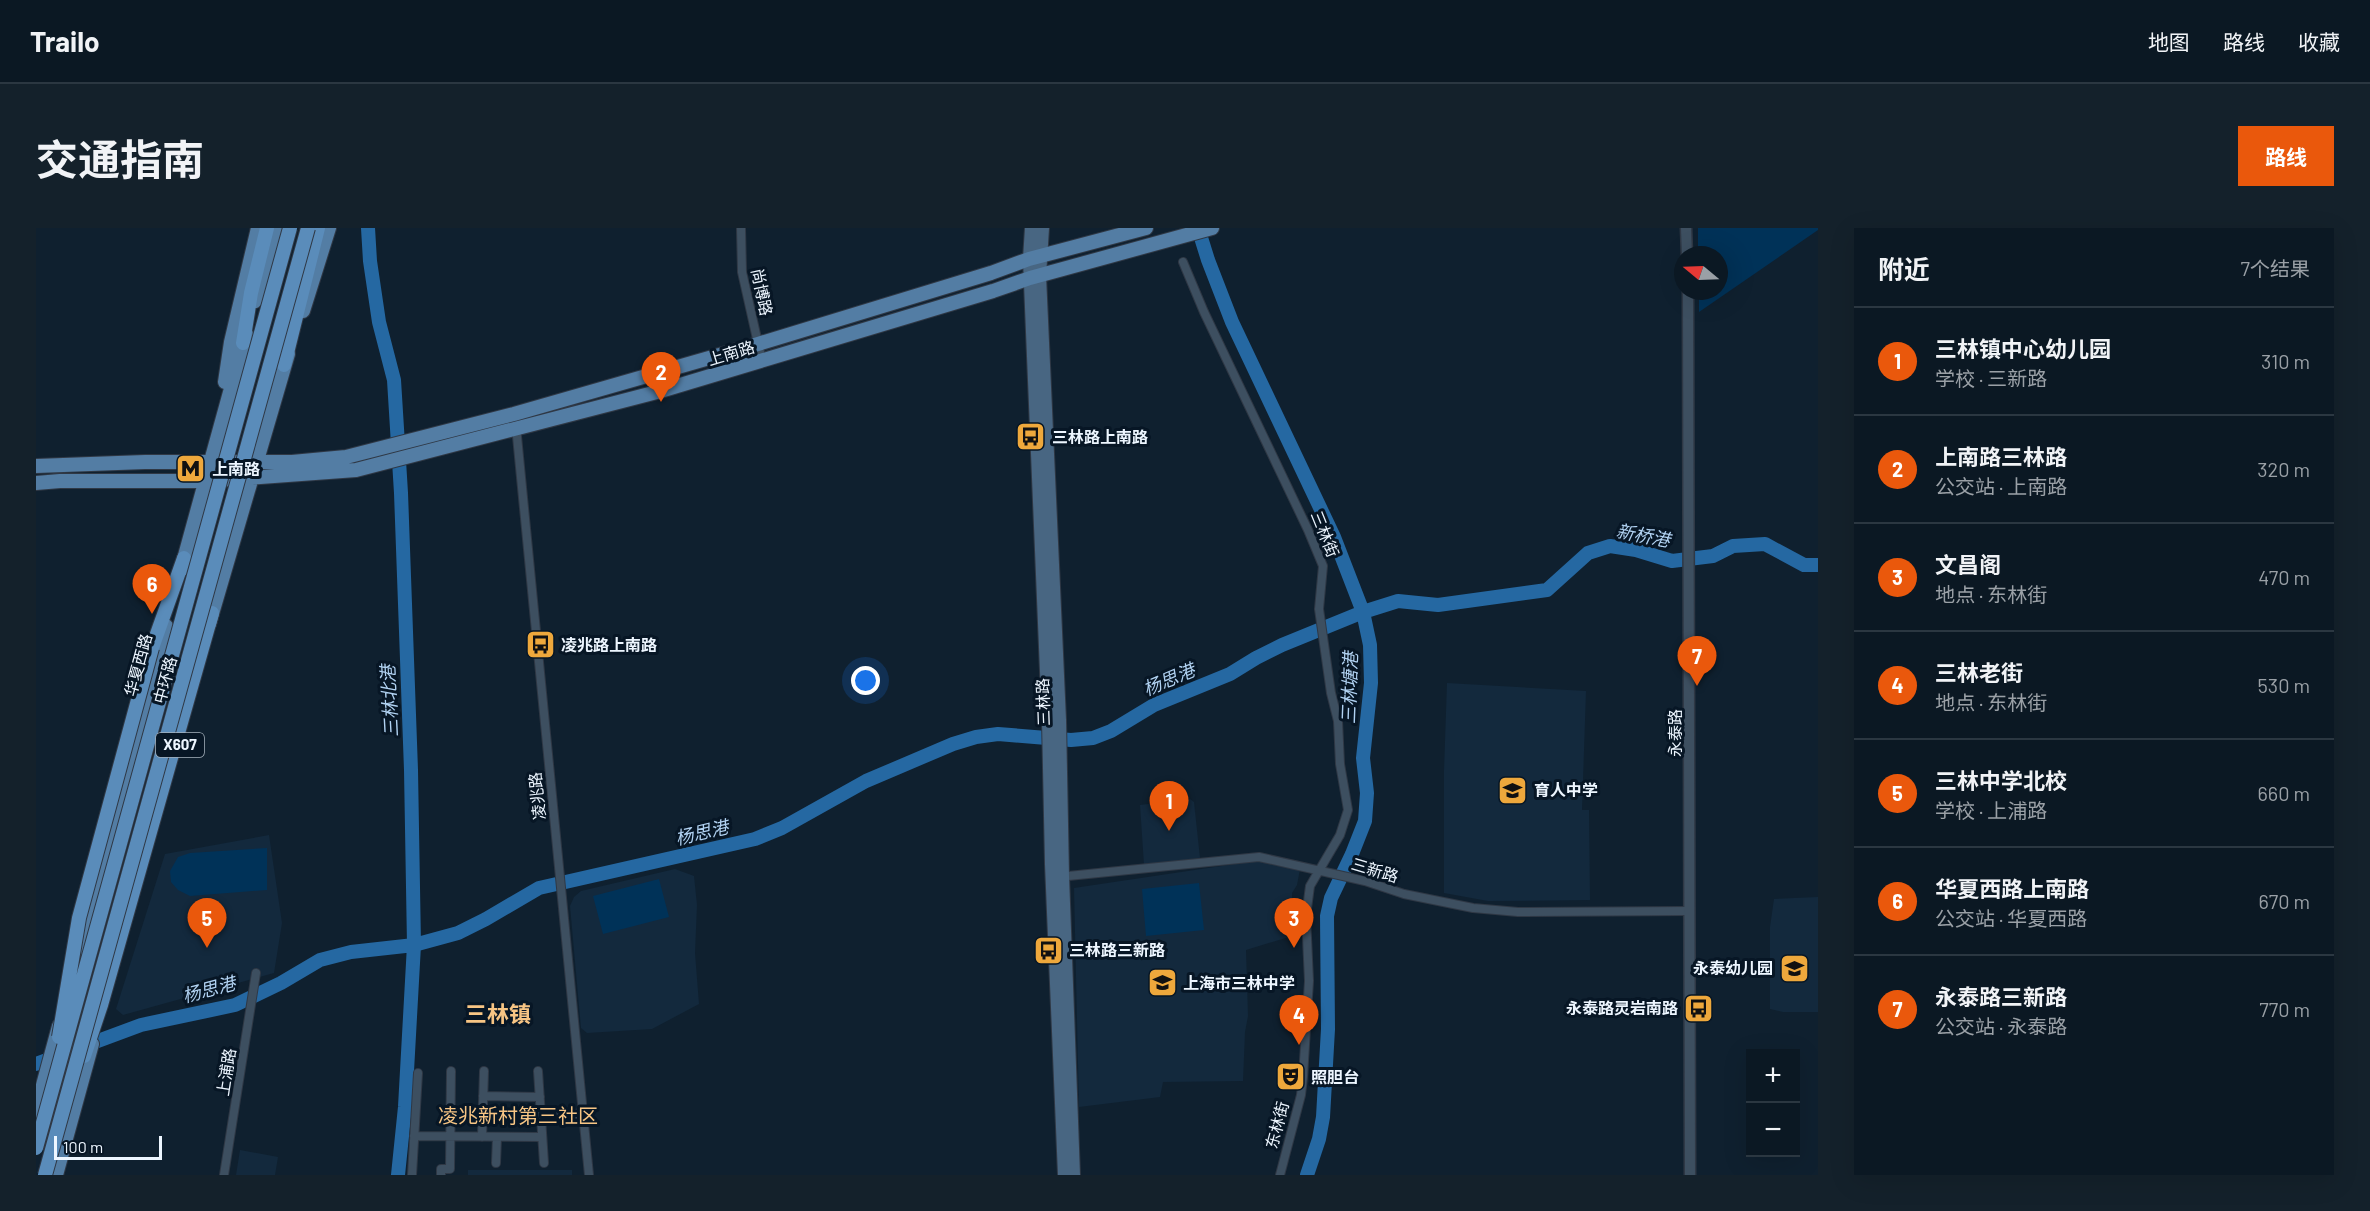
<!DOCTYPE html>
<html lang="zh">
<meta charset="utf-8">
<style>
body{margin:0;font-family:Barlow,"Noto Sans SC",sans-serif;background:#14212b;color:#f1f3f6}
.controls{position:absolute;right:18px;bottom:18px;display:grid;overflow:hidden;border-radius:0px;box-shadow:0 6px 24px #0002}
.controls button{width:54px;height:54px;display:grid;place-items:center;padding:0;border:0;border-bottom:2px solid #2b3741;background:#0b1823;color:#f1f3f6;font:30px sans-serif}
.compass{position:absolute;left:1638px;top:18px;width:54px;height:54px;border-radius:50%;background:#0b1823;box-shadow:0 6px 24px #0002;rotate:289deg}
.scale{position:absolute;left:18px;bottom:15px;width:108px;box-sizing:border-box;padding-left:6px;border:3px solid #edf6ff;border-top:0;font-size:16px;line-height:21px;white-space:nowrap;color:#edf6ff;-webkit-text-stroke:4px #071625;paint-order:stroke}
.you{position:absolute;left:830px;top:453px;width:21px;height:21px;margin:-15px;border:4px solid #fff;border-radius:50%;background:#1a73e8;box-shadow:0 0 0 9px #1a73e833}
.badge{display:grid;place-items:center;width:39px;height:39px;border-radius:50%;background:#ea580c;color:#fff;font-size:20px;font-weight:700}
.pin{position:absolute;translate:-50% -50px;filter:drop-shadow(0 2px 3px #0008)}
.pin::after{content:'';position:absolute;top:32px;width:21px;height:18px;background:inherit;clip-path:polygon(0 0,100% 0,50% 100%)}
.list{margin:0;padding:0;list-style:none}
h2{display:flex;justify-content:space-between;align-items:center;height:78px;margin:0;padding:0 24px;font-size:26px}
h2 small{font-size:20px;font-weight:400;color:#9aa0a6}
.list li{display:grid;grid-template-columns:39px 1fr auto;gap:18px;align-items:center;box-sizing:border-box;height:108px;padding:0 24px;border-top:2px solid #2b3741}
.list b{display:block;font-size:22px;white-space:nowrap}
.list p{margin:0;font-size:20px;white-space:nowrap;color:#9aa0a6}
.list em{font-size:20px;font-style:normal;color:#9aa0a6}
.map{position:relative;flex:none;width:1782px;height:947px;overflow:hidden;border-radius:0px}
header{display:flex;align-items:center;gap:36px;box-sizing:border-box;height:84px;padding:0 30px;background:#0b1823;border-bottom:2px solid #2b3741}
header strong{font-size:28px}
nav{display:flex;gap:33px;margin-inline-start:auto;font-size:21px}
.intro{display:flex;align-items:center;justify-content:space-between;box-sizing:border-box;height:144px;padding:0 36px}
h1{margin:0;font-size:42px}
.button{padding:15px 27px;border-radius:0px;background:#ea580c;color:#fff;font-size:21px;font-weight:700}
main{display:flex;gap:36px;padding:0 36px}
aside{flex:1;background:#0b1823;border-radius:0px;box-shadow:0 6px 24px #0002}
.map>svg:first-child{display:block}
</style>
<header>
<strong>Trailo</strong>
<nav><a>地图</a><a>路线</a><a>收藏</a></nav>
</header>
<div class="intro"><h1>交通指南</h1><a class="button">路线</a></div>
<main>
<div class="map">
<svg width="1782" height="947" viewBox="0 0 1782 947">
<rect width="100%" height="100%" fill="#0f202f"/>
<path fill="#13293d" d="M 1411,455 L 1550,463 L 1546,582 L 1553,582 L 1554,672 L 1452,673 L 1408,665 L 1408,543 Z
M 1154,571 L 1158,574 L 1164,630 L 1108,637 L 1104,577 Z
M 233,607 L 246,695 L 238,745 L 87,787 L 80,781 L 129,626 Z
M 1219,633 L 1264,641 L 1261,657 L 1256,665 L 1256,708 L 1210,722 L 1212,788 L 1209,804 L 1207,853 L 1127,854 L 1124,869 L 1043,879 L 1038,660 Z
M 639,641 L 658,648 L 661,677 L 659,725 L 663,776 L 616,801 L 551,805 L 545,800 L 534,678 L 538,669 L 545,663 Z
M 1782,669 L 1782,784 L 1747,784 L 1734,781 L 1734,699 L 1738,671 Z
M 204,922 L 242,929 L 239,947 L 200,947 Z
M 432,942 L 536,942 L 536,947 L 432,947 Z"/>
<path fill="#003258" d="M 1662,0 L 1782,0 L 1782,2 L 1663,84 L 1663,63 L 1683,63 L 1683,27 L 1662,27 Z
M 231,620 L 231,662 L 154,668 L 142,662 L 135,654 L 134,643 L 142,629 L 154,625 Z
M 623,651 L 633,689 L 567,706 L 557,668 Z
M 1163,655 L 1168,702 L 1110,708 L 1106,661 Z"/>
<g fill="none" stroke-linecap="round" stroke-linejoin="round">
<path stroke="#2568a2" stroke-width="14" d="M 332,0 L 334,33 L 343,94 L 358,152 L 365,265 L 375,542 L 378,717 L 369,879 L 362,947
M 1162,0 L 1172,32 L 1196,94 L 1298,309 L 1327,384 L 1334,417 L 1335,455 L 1327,530 L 1331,565 L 1329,593 L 1316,626 L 1295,670 L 1291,688 L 1292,801 L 1287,889 L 1283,911 L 1271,947
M 0,836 L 105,797 L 199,777 L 245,755 L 284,732 L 315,724 L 378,717 L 422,705 L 450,691 L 503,660 L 719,611 L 746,600 L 830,553 L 917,516 L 940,509 L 962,506 L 1035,512 L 1057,510 L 1075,503 L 1118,477 L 1194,446 L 1220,430 L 1246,417 L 1327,384 L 1362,373 L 1402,377 L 1511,362 L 1552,325 L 1574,318 L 1600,322 L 1636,333 L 1677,328 L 1697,318 L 1729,316 L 1768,337 L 1782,337"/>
<defs>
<path id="minor" d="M 705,0 L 706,44 L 726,133
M 1147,34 L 1168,84 L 1272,302 L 1287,338 L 1283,381 L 1295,465 L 1302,493 L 1304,536 L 1312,582 L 1304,607 L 1274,658 L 1270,688 L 1273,753 L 1267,849 L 1265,867 L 1244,947
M 480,198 L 553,947
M 1022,649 L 1223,629 L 1329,653 L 1368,666 L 1437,680 L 1482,684 L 1653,683
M 502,843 L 508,935
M 447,868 L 504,869
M 505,890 L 547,885
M 378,908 L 506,909
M 446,909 L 448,843
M 460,935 L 461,909
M 188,947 L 220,745
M 376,947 L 382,845
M 405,947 L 405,941 L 414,941 L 415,843"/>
<path id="tertiary" d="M 1650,0 L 1651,27
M 1652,63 L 1654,947"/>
<path id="secondary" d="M 995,0 L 993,31 L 1012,492 L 1015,636 L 1028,947
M 1007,0 L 1004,48 L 1024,492 L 1027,648 L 1038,947"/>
<path id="primary" d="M 219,73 L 240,0
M 267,83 L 293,0
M 189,154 L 195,114 L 222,0
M 0,238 L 109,234 L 256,234 L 310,229 L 478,186 L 722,116 L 955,45 L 993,31 L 1110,0
M 0,255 L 24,253 L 169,253 L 320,242 L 621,164 L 957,63 L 994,50 L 1176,0
M 145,342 L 210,106
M 173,396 L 252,126
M 42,724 L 130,398
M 0,883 L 23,798
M 20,947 L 56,816"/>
<path id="trunk" d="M 207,115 L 215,65 L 231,0
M 248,137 L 282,0
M 116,420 L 148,330
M 48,828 L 65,777 L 176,385"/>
</defs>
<use href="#minor" stroke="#2f3845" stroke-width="10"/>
<use href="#tertiary" stroke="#2f3845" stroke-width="13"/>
<use href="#secondary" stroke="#2f3845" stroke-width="14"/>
<use href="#primary" stroke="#2f3845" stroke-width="16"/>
<use href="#trunk" stroke="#2f3845" stroke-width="16"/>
<use href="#minor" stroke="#3d4f60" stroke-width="8"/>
<use href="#tertiary" stroke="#3d4f60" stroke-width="10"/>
<use href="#secondary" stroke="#486682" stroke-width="12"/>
<use href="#primary" stroke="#537da4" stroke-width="14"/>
<use href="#trunk" stroke="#5a8cba" stroke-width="14"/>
<defs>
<path id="trunk-bridge" d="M 23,809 L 43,690 L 116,420
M 0,920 L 254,0
M 9,947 L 272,0"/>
</defs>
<use href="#trunk-bridge" stroke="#2f3845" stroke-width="16" stroke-linecap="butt"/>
<use href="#trunk-bridge" stroke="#5a8cba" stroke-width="14"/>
</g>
<defs>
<symbol id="bus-square" viewBox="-11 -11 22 22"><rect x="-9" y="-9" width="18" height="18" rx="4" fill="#eea83c" stroke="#071625"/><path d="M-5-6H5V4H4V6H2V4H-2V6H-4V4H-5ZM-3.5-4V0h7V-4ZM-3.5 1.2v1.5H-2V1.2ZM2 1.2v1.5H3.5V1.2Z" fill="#111"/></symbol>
<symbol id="metro-square" viewBox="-11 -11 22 22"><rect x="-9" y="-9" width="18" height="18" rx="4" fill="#eea83c" stroke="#071625"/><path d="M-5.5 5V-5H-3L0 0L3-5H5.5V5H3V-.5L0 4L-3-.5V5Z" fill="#111"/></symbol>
<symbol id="school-square" viewBox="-11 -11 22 22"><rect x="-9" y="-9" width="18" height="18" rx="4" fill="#eea83c" stroke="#071625"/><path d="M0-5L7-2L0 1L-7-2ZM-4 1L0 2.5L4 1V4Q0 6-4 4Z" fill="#111"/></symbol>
<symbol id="theatre-square" viewBox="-11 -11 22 22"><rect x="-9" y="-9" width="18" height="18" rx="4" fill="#eea83c" stroke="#071625"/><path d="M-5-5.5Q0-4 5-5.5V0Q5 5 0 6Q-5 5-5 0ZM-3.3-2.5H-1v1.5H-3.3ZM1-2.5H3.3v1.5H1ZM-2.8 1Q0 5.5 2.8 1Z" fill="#111"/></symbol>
</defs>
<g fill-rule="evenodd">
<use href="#bus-square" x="978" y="192" width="33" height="33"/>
<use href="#metro-square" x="138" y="224" width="33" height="33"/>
<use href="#bus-square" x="488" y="400" width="33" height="33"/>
<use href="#school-square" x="1460" y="546" width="33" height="33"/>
<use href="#bus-square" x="996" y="706" width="33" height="33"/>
<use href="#school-square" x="1742" y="724" width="33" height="33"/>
<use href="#school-square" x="1110" y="738" width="33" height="33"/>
<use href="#bus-square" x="1646" y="764" width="33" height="33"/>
<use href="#theatre-square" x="1238" y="832" width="33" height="33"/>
</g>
<g text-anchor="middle" stroke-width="6" stroke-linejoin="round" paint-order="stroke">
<rect fill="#071625" stroke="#a8b3be" stroke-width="1.5" x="120" y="505" width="48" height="24" rx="4.5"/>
<g font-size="15" font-weight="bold" fill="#edf6ff">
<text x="144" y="522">X607</text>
</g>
<g font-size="16" fill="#edf6ff" stroke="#071625">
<text transform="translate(726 64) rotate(78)" y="6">尚博路</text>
<text transform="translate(695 125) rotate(-17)" y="6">上南路</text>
<text transform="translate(1289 306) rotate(68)" y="6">三林街</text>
<text transform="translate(102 437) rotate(-75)" y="6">华夏西路</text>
<text transform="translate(129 452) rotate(-75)" y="6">中环路</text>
<text transform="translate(1007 474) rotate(-92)" y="6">三林路</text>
<text transform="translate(1639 505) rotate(-90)" y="6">永泰路</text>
<text transform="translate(501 568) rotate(-96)" y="6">凌兆路</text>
<text transform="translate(1339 642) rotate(17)" y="6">三新路</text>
<text transform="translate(190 844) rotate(-81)" y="6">上浦路</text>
<text transform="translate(1241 897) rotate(-75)" y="6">东林街</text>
</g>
<g font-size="16" font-weight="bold" fill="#edf6ff" stroke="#071625" text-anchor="start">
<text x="1016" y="215">三林路上南路</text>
<text x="176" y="247">上南路</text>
<text x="525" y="423">凌兆路上南路</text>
<text x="1498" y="568">育人中学</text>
<text x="1033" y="728">三林路三新路</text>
<text x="1737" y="746" text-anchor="end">永泰幼儿园</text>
<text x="1147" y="761">上海市三林中学</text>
<text x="1642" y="786" text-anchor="end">永泰路灵岩南路</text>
<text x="1275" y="855">照胆台</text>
</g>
<g font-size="18" font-style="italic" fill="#b1d2f2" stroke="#071625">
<text transform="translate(1607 308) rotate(11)" y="6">新桥港</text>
<text transform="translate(1133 452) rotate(-23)" y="6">杨思港</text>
<text transform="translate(1314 460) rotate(-88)" y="6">三林塘港</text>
<text transform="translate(354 473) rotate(-93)" y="6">三林北港</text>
<text transform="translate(666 605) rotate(-13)" y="6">杨思港</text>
<text transform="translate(173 762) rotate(-15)" y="6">杨思港</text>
</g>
<g font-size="20" fill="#f7c584" stroke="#071625">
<text x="482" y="895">凌兆新村第三社区</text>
</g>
<g font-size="22" font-weight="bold" fill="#f7c584" stroke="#071625">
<text x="462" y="794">三林镇</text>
</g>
</g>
</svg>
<div class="controls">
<button>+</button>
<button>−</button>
</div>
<svg class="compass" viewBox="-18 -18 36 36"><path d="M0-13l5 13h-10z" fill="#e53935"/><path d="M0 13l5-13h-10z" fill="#9aa0a6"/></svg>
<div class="scale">100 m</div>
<div class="you"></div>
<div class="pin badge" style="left:1133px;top:603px">1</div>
<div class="pin badge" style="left:625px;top:174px">2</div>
<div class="pin badge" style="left:1258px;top:720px">3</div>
<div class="pin badge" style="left:1263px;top:817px">4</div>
<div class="pin badge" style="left:171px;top:720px">5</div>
<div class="pin badge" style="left:116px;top:386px">6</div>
<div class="pin badge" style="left:1661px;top:458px">7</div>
</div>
<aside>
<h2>附近<small>7个结果</small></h2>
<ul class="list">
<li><span class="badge">1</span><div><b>三林镇中心幼儿园</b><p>学校 · 三新路</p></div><em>310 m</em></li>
<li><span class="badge">2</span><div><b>上南路三林路</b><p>公交站 · 上南路</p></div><em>320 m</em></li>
<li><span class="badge">3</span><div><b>文昌阁</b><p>地点 · 东林街</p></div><em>470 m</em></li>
<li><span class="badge">4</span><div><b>三林老街</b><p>地点 · 东林街</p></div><em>530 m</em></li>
<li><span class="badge">5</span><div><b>三林中学北校</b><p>学校 · 上浦路</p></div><em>660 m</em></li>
<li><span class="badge">6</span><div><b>华夏西路上南路</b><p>公交站 · 华夏西路</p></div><em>670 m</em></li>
<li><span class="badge">7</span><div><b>永泰路三新路</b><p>公交站 · 永泰路</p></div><em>770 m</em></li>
</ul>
</aside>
</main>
